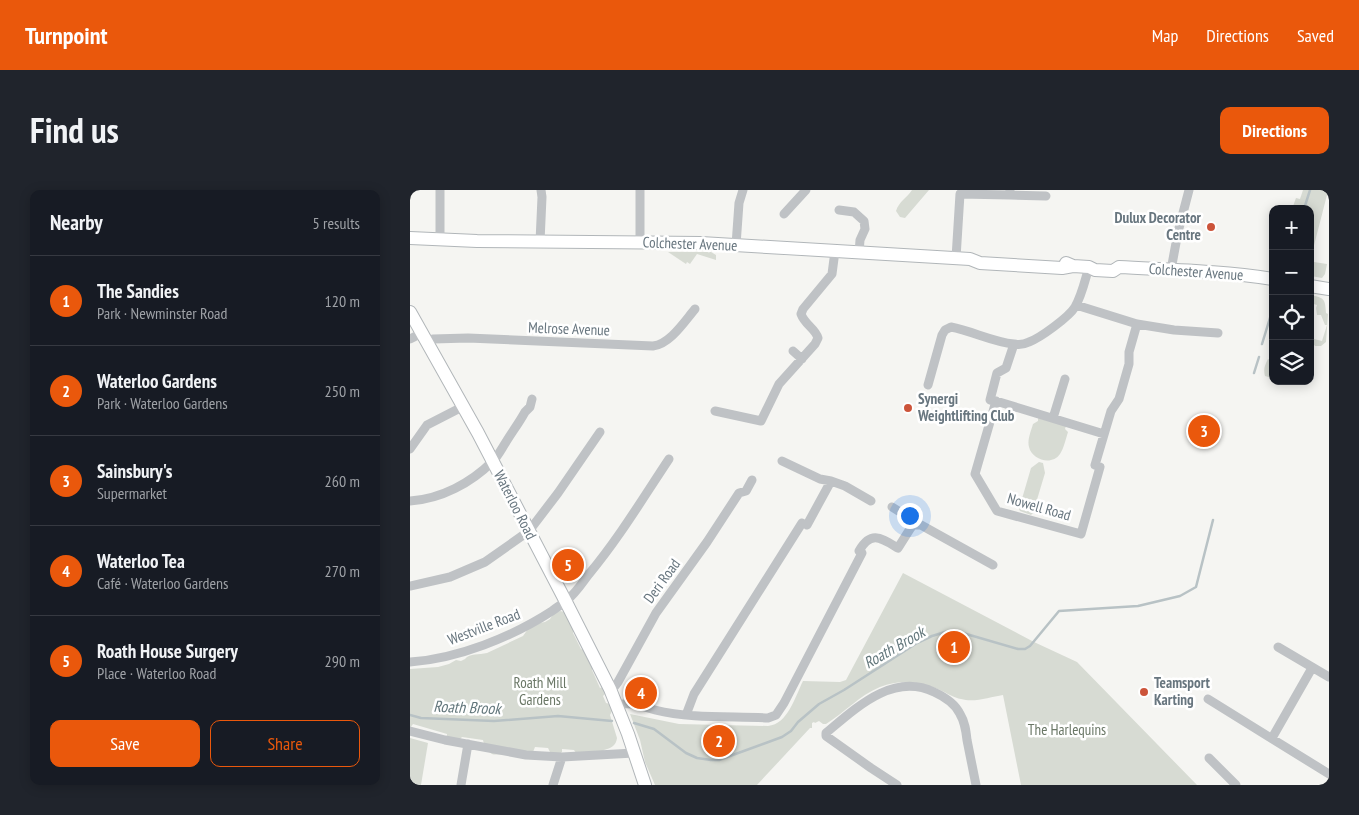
<!DOCTYPE html>
<meta charset="utf-8">
<style>
body{margin:0;font-family:"PT Sans Narrow",sans-serif;background:#20242c;color:#f1f3f6}
.controls{position:absolute;right:15px;top:15px;display:grid;overflow:hidden;border-radius:10px;box-shadow:0 2px 12px #0003}
.controls button{width:45px;height:45px;display:grid;place-items:center;padding:0;border:0;border-bottom:1px solid #363941;background:#171b24;color:#f1f3f6;font:25px sans-serif}
.you{position:absolute;left:499px;top:325px;width:18px;height:18px;margin:-12px;border:4px solid #fff;border-radius:50%;background:#1a73e8;box-shadow:0 0 0 8px #1a73e833}
.badge{display:grid;place-items:center;width:32px;height:32px;border-radius:50%;background:#ea580c;color:#fff;font-size:16px;font-weight:700}
.pin{position:absolute;translate:-50% -50%;border:2px solid #fff;box-shadow:0 1px 5px #0006}
.list{margin:0;padding:0;list-style:none}
h2{display:flex;justify-content:space-between;align-items:center;height:65px;margin:0;padding:0 20px;font-size:21px}
h2 small{font-size:16px;font-weight:400;color:#9ea1a6}
.list li{display:grid;grid-template-columns:32px 1fr auto;gap:15px;align-items:center;box-sizing:border-box;height:90px;padding:0 20px;border-top:1px solid #363941}
.list b{display:block;font-size:19px;white-space:nowrap}
.list p{margin:0;font-size:16px;white-space:nowrap;color:#9ea1a6}
.list em{font-size:16px;font-style:normal;color:#9ea1a6}
.actions{display:flex;gap:10px;padding:15px 20px}
.actions a{flex:1;padding:11px 0;border:1px solid #ea580c;border-radius:10px;text-align:center;font-size:18px;color:#ea580c}
.actions .main{background:#ea580c;color:#fff}
.icon{flex:none;width:28px;height:28px;fill:none;stroke:currentColor;stroke-width:2;stroke-linecap:round;stroke-linejoin:round}
.map{position:relative;flex:none;width:919px;height:595px;overflow:hidden;border-radius:10px}
header{display:flex;align-items:center;gap:30px;box-sizing:border-box;height:70px;padding:0 25px;background:#ea580c;color:#fff}
header strong{font-size:24px}
nav{display:flex;gap:28px;margin-inline-start:auto;font-size:18px}
.intro{display:flex;align-items:center;justify-content:space-between;box-sizing:border-box;height:120px;padding:0 30px}
h1{margin:0;font-size:35px}
.button{padding:12px 22px;border-radius:10px;background:#ea580c;color:#fff;font-size:18px;font-weight:700}
main{display:flex;gap:30px;padding:0 30px}
aside{flex:1;background:#171b24;border-radius:10px;box-shadow:0 2px 12px #0003}
.map>svg:first-child{display:block}
</style>
<header>
<strong>Turnpoint</strong>
<nav><a>Map</a><a>Directions</a><a>Saved</a></nav>
</header>
<div class="intro"><h1>Find us</h1><a class="button">Directions</a></div>
<main>
<aside>
<h2>Nearby<small>5 results</small></h2>
<ul class="list">
<li><span class="badge">1</span><div><b>The Sandies</b><p>Park · Newminster Road</p></div><em>120 m</em></li>
<li><span class="badge">2</span><div><b>Waterloo Gardens</b><p>Park · Waterloo Gardens</p></div><em>250 m</em></li>
<li><span class="badge">3</span><div><b>Sainsbury's</b><p>Supermarket</p></div><em>260 m</em></li>
<li><span class="badge">4</span><div><b>Waterloo Tea</b><p>Café · Waterloo Gardens</p></div><em>270 m</em></li>
<li><span class="badge">5</span><div><b>Roath House Surgery</b><p>Place · Waterloo Road</p></div><em>290 m</em></li>
</ul>
<div class="actions"><a class="main">Save</a><a>Share</a></div>
</aside>
<div class="map">
<svg width="919" height="595" viewBox="0 0 919 595">
<rect width="100%" height="100%" fill="#f5f5f2"/>
<path fill="#d7dbd3" d="M 502,0 L 519,0 L 495,28 L 490,27 L 486,21 C 489,11 497,8 502,0 Z
M 893,0 L 919,0 L 919,5 L 917,5 L 900,71 L 900,19 L 882,19 L 886,8 L 890,9 Z
M 258,62 L 301,62 L 306,65 L 306,70 L 287,64 L 280,74 L 277,72 L 276,74 Z
M 904,72 L 917,74 L 915,84 L 912,88 L 901,86 Z
M 900,105 C 915,108 915,109 916,123 L 918,124 L 916,152 L 911,156 L 905,156 L 901,151 L 903,152 L 904,149 L 912,151 L 917,135 L 915,135 L 911,125 L 907,125 L 906,118 L 907,115 L 900,113 Z
M 858,169 L 860,170 L 860,173 L 863,179 L 862,188 L 855,186 C 853,179 855,175 858,169 Z
M 628,228 L 656,236 L 655,239 L 658,242 C 656,248 654,258 650,264 C 642,276 622,270 619,257 C 617,250 621,241 623,234 L 628,231 Z
M 629,272 L 633,273 L 635,283 L 623,323 L 621,325 L 610,321 L 609,319 L 621,278 Z
M 493,383 L 624,452 L 667,472 L 787,595 L 611,595 L 593,505 C 580,507 564,513 551,509 C 544,508 537,503 530,500 C 510,491 491,489 470,497 C 450,505 434,523 416,534 L 413,534 L 409,531 L 405,533 L 404,532 L 402,533 L 402,538 L 400,538 L 347,595 L 245,595 L 235,572 L 230,550 L 220,524 L 269,534 L 358,536 C 378,534 385,507 393,491 L 430,492 L 436,490 Z
M 150,421 L 155,422 L 164,439 L 163,443 L 171,459 L 174,460 L 182,471 L 182,480 L 190,498 L 193,497 L 195,504 L 193,506 L 196,513 L 200,514 L 203,519 L 200,525 L 207,548 C 206,556 201,558 194,560 L 192,563 L 166,563 L 164,560 L 152,559 L 152,562 L 149,564 L 141,564 L 138,558 L 125,557 L 123,562 C 116,562 86,566 82,564 C 77,561 74,555 73,550 L 52,547 L 49,550 L 37,547 L 37,544 L 3,534 L 0,538 L 0,479 L 28,477 L 39,474 L 46,470 L 51,471 L 55,469 C 60,463 69,465 77,463 L 113,446 L 118,439 L 130,433 L 135,432 L 140,429 L 144,423 Z
M 0,548 L 18,553 L 11,595 L 0,595 Z"/>
<g fill="none" stroke-linecap="round" stroke-linejoin="round">
<path stroke="#b8c2c5" stroke-width="2.5" d="M 894,19 L 900,0
M 852,154 L 863,118
M 844,183 L 849,167
M 0,525 L 11,528 L 84,531 L 148,526 L 202,531
M 224,533 L 244,539 L 276,563 L 287,568 L 301,570 L 309,570 L 372,547 L 381,541 L 388,532 L 409,514 L 434,500 L 507,453 L 522,446 L 535,442 L 546,441 L 608,459 L 615,459 L 620,456 L 649,421 L 728,416 L 770,406 L 786,397 L 803,330"/>
<defs>
<path id="secondary" d="M 0,48 L 67,51 L 291,53 L 560,69 L 570,73 L 652,78 L 663,76
M 656,73 L 663,76 L 679,77 L 685,80 L 703,81 L 709,77 C 760,80 812,81 863,89
M 900,96 L 919,99
M 0,122 L 68,243 L 156,412 L 200,499 L 218,544 L 235,595"/>
</defs>
<use href="#secondary" stroke="#b1b6b9" stroke-width="14"/>
<path stroke="#bfc2c5" stroke-width="9" d="M 30,0 L 30,50
M 230,0 L 230,53
M 600,5 L 636,6
M 429,20 L 444,22 L 454,31 L 455,39 L 450,50 L 449,63
M 374,24 L 396,0
M 130,52 L 132,7 L 131,0
M 326,55 L 329,13 L 333,0
M 546,68 L 550,4 L 600,5 L 600,0
M 761,80 L 768,42 L 779,0
M 666,115 L 727,134 L 764,140 L 808,143
M 0,149 L 12,143
M 17,151 L 23,149 L 58,148 L 243,156 C 260,154 274,132 285,119
M 383,161 L 392,169
M 518,195 L 532,145 L 535,140 L 541,137 C 562,141 583,152 604,154 C 609,155 615,154 619,152 C 630,148 659,127 665,117 C 672,105 675,90 679,77
M 586,211 L 580,210 L 587,183 L 596,178 L 604,154
M 305,221 L 351,231 L 369,194 L 405,154 L 408,148 C 405,138 395,135 391,124 L 393,119 L 422,84 L 425,61
M 643,228 L 655,189
M 694,244 L 586,211 L 565,284 L 587,321 L 671,344 L 690,277 L 685,275 L 701,221 L 709,209 L 719,174 L 719,162 L 727,134
M 0,259 L 17,235 L 54,216
M 372,271 L 410,289 L 421,291 L 435,296 L 461,311
M 0,311 C 31,309 61,293 83,271 C 88,266 92,258 96,252 C 102,242 109,233 115,222 L 120,217 L 122,209
M 482,317 L 498,327 L 503,335
M 397,335 L 421,291
M 449,361 C 461,340 471,348 488,358 L 500,339 L 503,335 L 511,335 L 583,375
M 0,396 L 40,387 L 75,372 L 119,341 L 148,303 L 190,242
M 868,457 L 919,487
M 0,472 C 47,469 102,447 142,421 C 147,417 153,414 157,410 C 166,403 172,393 179,384 C 209,348 233,308 259,269
M 200,499 L 205,496 L 208,492 L 246,423 L 297,352 L 329,303 L 336,301 L 342,290
M 798,509 L 919,584
M 207,515 C 220,511 233,517 245,520 C 282,529 321,526 358,528 L 366,525 L 374,513 L 452,363
M 276,525 L 284,504 L 392,333
M 0,541 L 35,550 L 116,565 L 152,567 L 224,563
M 862,548 L 902,478
M 799,568 L 826,595
M 51,595 L 58,554
M 143,595 L 152,567
M 487,595 L 461,578 L 416,546 L 416,543 C 446,518 483,482 524,502 C 535,507 545,513 550,524 C 555,532 556,541 557,550 C 560,565 563,580 566,595"/>
<use href="#secondary" stroke="#fff" stroke-width="12"/>
</g>
<g fill="#cc543a" stroke="#fff" stroke-width="2">
<circle cx="801" cy="37" r="5"/>
<circle cx="498" cy="218" r="5"/>
<circle cx="734" cy="502" r="5"/>
</g>
<g text-anchor="middle" stroke-width="5" stroke-linejoin="round" paint-order="stroke">
<g font-size="15" font-weight="bold" fill="#68767f" stroke="#fff" text-anchor="start">
<text x="791" y="33" text-anchor="end">Dulux Decorator<tspan x="791" dy="17">Centre</tspan></text>
<text x="508" y="214">Synergi<tspan x="508" dy="17">Weightlifting Club</tspan></text>
<text x="744" y="498">Teamsport<tspan x="744" dy="17">Karting</tspan></text>
</g>
<g font-size="15" fill="#68767f" stroke="#fff">
<text transform="translate(280 54) rotate(2)" y="5">Colchester Avenue</text>
<text transform="translate(786 82) rotate(4)" y="5">Colchester Avenue</text>
<text transform="translate(159 139) rotate(2)" y="5">Melrose Avenue</text>
<text transform="translate(105 315) rotate(63)" y="5">Waterloo Road</text>
<text transform="translate(629 317) rotate(16)" y="5">Nowell Road</text>
<text transform="translate(252 391) rotate(-54)" y="5">Deri Road</text>
<text transform="translate(74 437) rotate(-21)" y="5">Westville Road</text>
</g>
<g font-size="15" fill="#6a7766" stroke="#fff">
<text x="130" y="498">Roath Mill<tspan x="130" dy="17">Gardens</tspan></text>
<text x="657" y="545">The Harlequins</text>
</g>
<g font-size="16" font-style="italic" fill="#63777c" stroke="#fff">
<text transform="translate(484 457) rotate(-30)" y="6">Roath Brook</text>
<text transform="translate(57 517) rotate(2)" y="6">Roath Brook</text>
</g>
</g>
</svg>
<div class="controls">
<button>+</button>
<button>−</button>
<button><svg class="icon" aria-label="locate" viewBox="0 0 24 24"><circle cx="12" cy="12" r="6"/><path d="M12 2v4M12 18v4M2 12h4M18 12h4"/></svg></button>
<button><svg class="icon" aria-label="layers" viewBox="0 0 24 24"><path d="M12 4l9 5-9 5-9-5zM3 14l9 5 9-5"/></svg></button>
</div>
<div class="you"></div>
<div class="pin badge" style="left:544px;top:457px">1</div>
<div class="pin badge" style="left:309px;top:551px">2</div>
<div class="pin badge" style="left:794px;top:241px">3</div>
<div class="pin badge" style="left:231px;top:503px">4</div>
<div class="pin badge" style="left:158px;top:375px">5</div>
</div>
</main>
